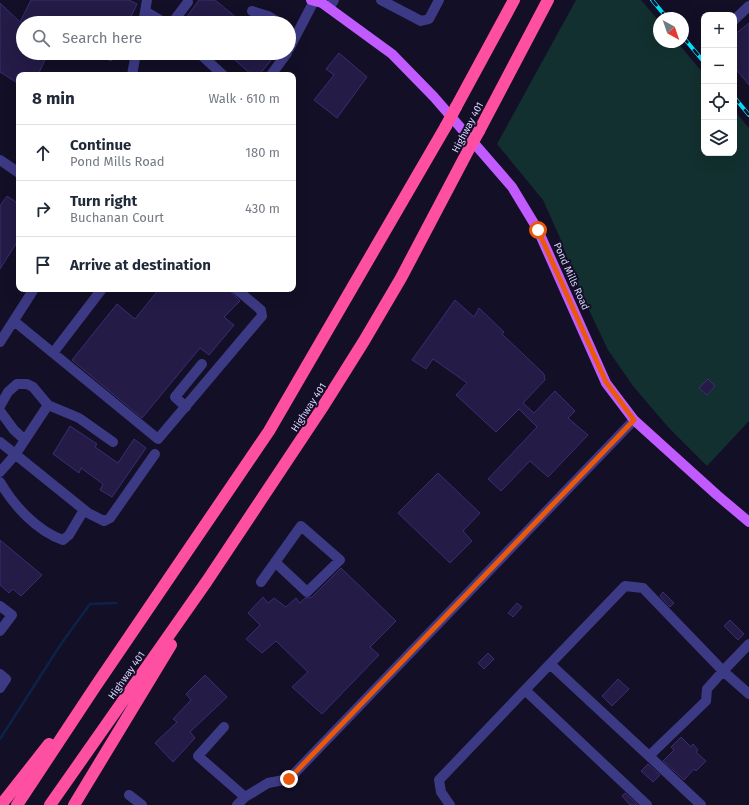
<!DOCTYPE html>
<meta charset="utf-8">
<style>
body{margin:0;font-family:"Fira Sans",sans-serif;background:#f2f2f3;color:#1f2937}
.controls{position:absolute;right:12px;top:12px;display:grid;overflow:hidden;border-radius:8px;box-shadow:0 4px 16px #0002}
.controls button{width:36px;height:36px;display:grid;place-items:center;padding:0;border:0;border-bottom:1px solid #e0e1e3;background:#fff;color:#1f2937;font:20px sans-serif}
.compass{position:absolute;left:653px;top:12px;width:36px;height:36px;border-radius:50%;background:#fff;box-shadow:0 4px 16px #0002;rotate:140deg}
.stop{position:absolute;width:12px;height:12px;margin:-9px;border:3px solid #ea580c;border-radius:50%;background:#fff}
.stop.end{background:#ea580c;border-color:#fff;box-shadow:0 1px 4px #0008}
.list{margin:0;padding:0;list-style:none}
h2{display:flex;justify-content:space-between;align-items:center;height:52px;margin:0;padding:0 16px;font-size:17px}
h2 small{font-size:13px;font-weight:400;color:#747a83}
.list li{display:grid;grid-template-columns:26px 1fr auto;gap:12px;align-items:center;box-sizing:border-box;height:56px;padding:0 16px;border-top:1px solid #e0e1e3}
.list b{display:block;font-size:15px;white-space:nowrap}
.list p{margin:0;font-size:13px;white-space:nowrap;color:#747a83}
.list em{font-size:13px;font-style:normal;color:#747a83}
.icon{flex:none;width:22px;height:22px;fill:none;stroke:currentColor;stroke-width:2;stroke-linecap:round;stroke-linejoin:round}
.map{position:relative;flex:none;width:749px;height:805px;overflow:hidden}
.search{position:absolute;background:#fff;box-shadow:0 4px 16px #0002;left:16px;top:16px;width:280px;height:44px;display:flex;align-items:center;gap:10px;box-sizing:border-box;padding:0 14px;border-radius:22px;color:#747a83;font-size:15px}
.panel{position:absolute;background:#fff;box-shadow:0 4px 16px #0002;left:16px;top:72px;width:280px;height:220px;border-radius:8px}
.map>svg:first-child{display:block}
</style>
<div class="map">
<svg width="749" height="805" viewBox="0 0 749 805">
<rect width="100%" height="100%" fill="#130f26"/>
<path fill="#12302f" d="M 576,0 L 641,0 L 659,21 L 659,42 L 677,42 L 704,74 L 704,153 L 734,153 L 734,110 L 749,128 L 749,421 L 707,466 L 668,427 L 633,386 L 608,350 L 577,285 L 560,238 L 543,200 L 497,144 Z"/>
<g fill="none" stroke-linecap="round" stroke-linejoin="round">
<path stroke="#0c2248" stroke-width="2.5" d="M 0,739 L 61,644 L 90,604 L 116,603"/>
</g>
<path fill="#241b47" stroke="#3b2d73" d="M 31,0 L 129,0 L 137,4 L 128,23 L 21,23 L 23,25 L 23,53 L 48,53 L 38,75 L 19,75 L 19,84 L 0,72 L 0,3 L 20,22 Z
M 199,0 L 215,0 L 243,23 L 192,23 L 186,18 Z
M 749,23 L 749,85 L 734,67 L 734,35 Z
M 94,53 L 115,53 L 111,61 Z
M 227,53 L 277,53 L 259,75 L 252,75 Z
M 339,53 L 367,77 L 337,118 L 314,100 L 334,75 L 326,69 Z
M 7,196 L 19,204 L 19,239 L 0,269 L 0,206 Z
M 159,289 L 228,289 L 240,301 L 224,317 L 234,325 L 209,355 L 200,348 L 142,418 L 72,360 L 117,304 L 135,319 Z
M 455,300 L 474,317 L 479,308 L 504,332 L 502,334 L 544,374 L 545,380 L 523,403 L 534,413 L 555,391 L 575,411 L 568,418 L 588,435 L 548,477 L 530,461 L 501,491 L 488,479 L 537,427 L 519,409 L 496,432 L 456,395 L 467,383 L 433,359 L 426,369 L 412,360 Z
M 708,379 L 715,386 L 707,395 L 699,388 Z
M 70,426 L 97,444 L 95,447 L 118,463 L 134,439 L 146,448 L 112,497 L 100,490 L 103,484 L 81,468 L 79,473 L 53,454 Z
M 438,473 L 480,513 L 463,531 L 472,541 L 450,563 L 398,513 Z
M 0,540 L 42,575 L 21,596 L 13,589 L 9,593 L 0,585 Z
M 341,568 L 396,621 L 370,647 L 379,655 L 322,714 L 292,687 L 308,672 L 276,641 L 262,653 L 246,639 L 260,625 L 248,613 L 263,597 L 268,603 L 274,598 L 286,607 L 296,598 L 300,603 L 305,598 L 312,597 Z
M 663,592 L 674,603 L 670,607 L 660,596 Z
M 517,603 L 522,607 L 513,617 L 508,613 Z
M 730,620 L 744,634 L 738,640 L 724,626 Z
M 488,653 L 494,659 L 484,669 L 478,663 Z
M 205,675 L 227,697 L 190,732 L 195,738 L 173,762 L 155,743 L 177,722 L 173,719 L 191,700 L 186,694 Z
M 618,679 L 629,689 L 612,706 L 602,696 Z
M 681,737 L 691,747 L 693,744 L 698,750 L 696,752 L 706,761 L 696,771 L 694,769 L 684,780 L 663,761 L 674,750 L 671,747 Z
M 648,764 L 660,775 L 653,782 L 641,771 Z
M 625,793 L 638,805 L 630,805 L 622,796 Z"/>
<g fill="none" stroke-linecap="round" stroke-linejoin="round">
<path stroke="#3d3a85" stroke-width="10" d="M 381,0 L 421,21 L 429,19 L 439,0
M 329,8 L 334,0
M 145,11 L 165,23
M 252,11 L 268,16 L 279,23
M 734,20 L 749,6
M 143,23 L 147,0
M 172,23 L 188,2
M 289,49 L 314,1
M 199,53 L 223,75
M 132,75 L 136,53
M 271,75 L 287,53
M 0,160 L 19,173
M 14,321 L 158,439 L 262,316 L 261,310 L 236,289
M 0,342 L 34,289
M 53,353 L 102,289
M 0,406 L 8,392 L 17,384 L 27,384 L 33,387 L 48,405
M 186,407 L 175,397 L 202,364
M 0,411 L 14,430 L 25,440
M 0,442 L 88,513 L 104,521 L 110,518 L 155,454
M 0,472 L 15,455 L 48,405 L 79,418 L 113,442
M 0,482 C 14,506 37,531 63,540 L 69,535 L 84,510
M 261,582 L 301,526 L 340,560 L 307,592 L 275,562
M 625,586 L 643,588 L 723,671 L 707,689 L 706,701 L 649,756 L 550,664 Z
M 0,606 L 12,615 L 0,631
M 749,644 L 723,671 L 749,694
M 550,664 L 525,690 L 647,805
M 0,674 L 6,679 L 0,688
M 224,727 L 198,756 L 245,797
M 649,756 L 701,805
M 129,795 L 142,805
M 237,805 L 245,797 L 268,783 L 289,779 L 634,420
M 450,805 L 441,792 L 439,780 L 525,690"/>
<path stroke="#c25bff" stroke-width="10" d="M 311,0 L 322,3 L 392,54 L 434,97 L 512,187 L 538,230 L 606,383 L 634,420 L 717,495 L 749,522"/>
<path stroke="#ff4fa3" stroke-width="12" d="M 456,107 L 514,0
M 479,131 L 548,0
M 1,805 L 49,744
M 17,805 L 95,687 L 269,431 L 446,126
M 50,805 L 207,581 L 322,408 L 364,341 L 401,278 L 470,147
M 74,805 L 171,645"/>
<defs>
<path id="rail" d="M 652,0 L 667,18
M 683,37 L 704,62
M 734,97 L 749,115"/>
</defs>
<use href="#rail" stroke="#00e5ff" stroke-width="4"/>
<use href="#rail" stroke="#130f26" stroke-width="2.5" stroke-dasharray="8" stroke-linecap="butt"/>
<path stroke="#ff4fa3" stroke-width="12" d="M 446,126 L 456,107
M 470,147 L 479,131"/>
</g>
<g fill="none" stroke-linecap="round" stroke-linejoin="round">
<path stroke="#ea580c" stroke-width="5" d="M 289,779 L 634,420 L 606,382 L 538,230"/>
</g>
<g text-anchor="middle" stroke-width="4" stroke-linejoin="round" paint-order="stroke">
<g font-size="10" fill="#d9d4ff" stroke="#130f26">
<text transform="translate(467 127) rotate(-62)" y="4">Highway 401</text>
<text transform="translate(572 276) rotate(66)" y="4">Pond Mills Road</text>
<text transform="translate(308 407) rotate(-57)" y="4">Highway 401</text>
<text transform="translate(126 675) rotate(-55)" y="4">Highway 401</text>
</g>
</g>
</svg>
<div class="controls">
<button>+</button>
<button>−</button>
<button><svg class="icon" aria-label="locate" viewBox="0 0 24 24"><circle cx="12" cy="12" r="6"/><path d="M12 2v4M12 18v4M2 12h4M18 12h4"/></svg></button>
<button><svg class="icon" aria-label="layers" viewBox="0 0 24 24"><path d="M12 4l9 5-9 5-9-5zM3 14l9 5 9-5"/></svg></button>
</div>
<svg class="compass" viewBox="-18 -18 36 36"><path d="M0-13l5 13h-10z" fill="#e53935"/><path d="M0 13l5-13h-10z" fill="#747a83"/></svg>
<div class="stop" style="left:538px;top:230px"></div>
<div class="stop end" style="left:289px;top:779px"></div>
<div class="search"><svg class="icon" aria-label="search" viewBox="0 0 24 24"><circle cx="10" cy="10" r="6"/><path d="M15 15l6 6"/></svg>Search here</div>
<section class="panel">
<h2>8 min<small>Walk · 610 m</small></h2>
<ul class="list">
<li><svg class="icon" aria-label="ahead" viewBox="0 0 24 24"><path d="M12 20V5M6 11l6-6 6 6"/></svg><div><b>Continue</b><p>Pond Mills Road</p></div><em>180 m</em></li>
<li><svg class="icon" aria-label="right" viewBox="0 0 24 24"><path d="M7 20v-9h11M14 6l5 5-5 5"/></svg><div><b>Turn right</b><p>Buchanan Court</p></div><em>430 m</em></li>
<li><svg class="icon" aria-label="arrive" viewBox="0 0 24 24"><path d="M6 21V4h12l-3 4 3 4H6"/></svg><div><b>Arrive at destination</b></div></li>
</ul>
</section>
</div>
